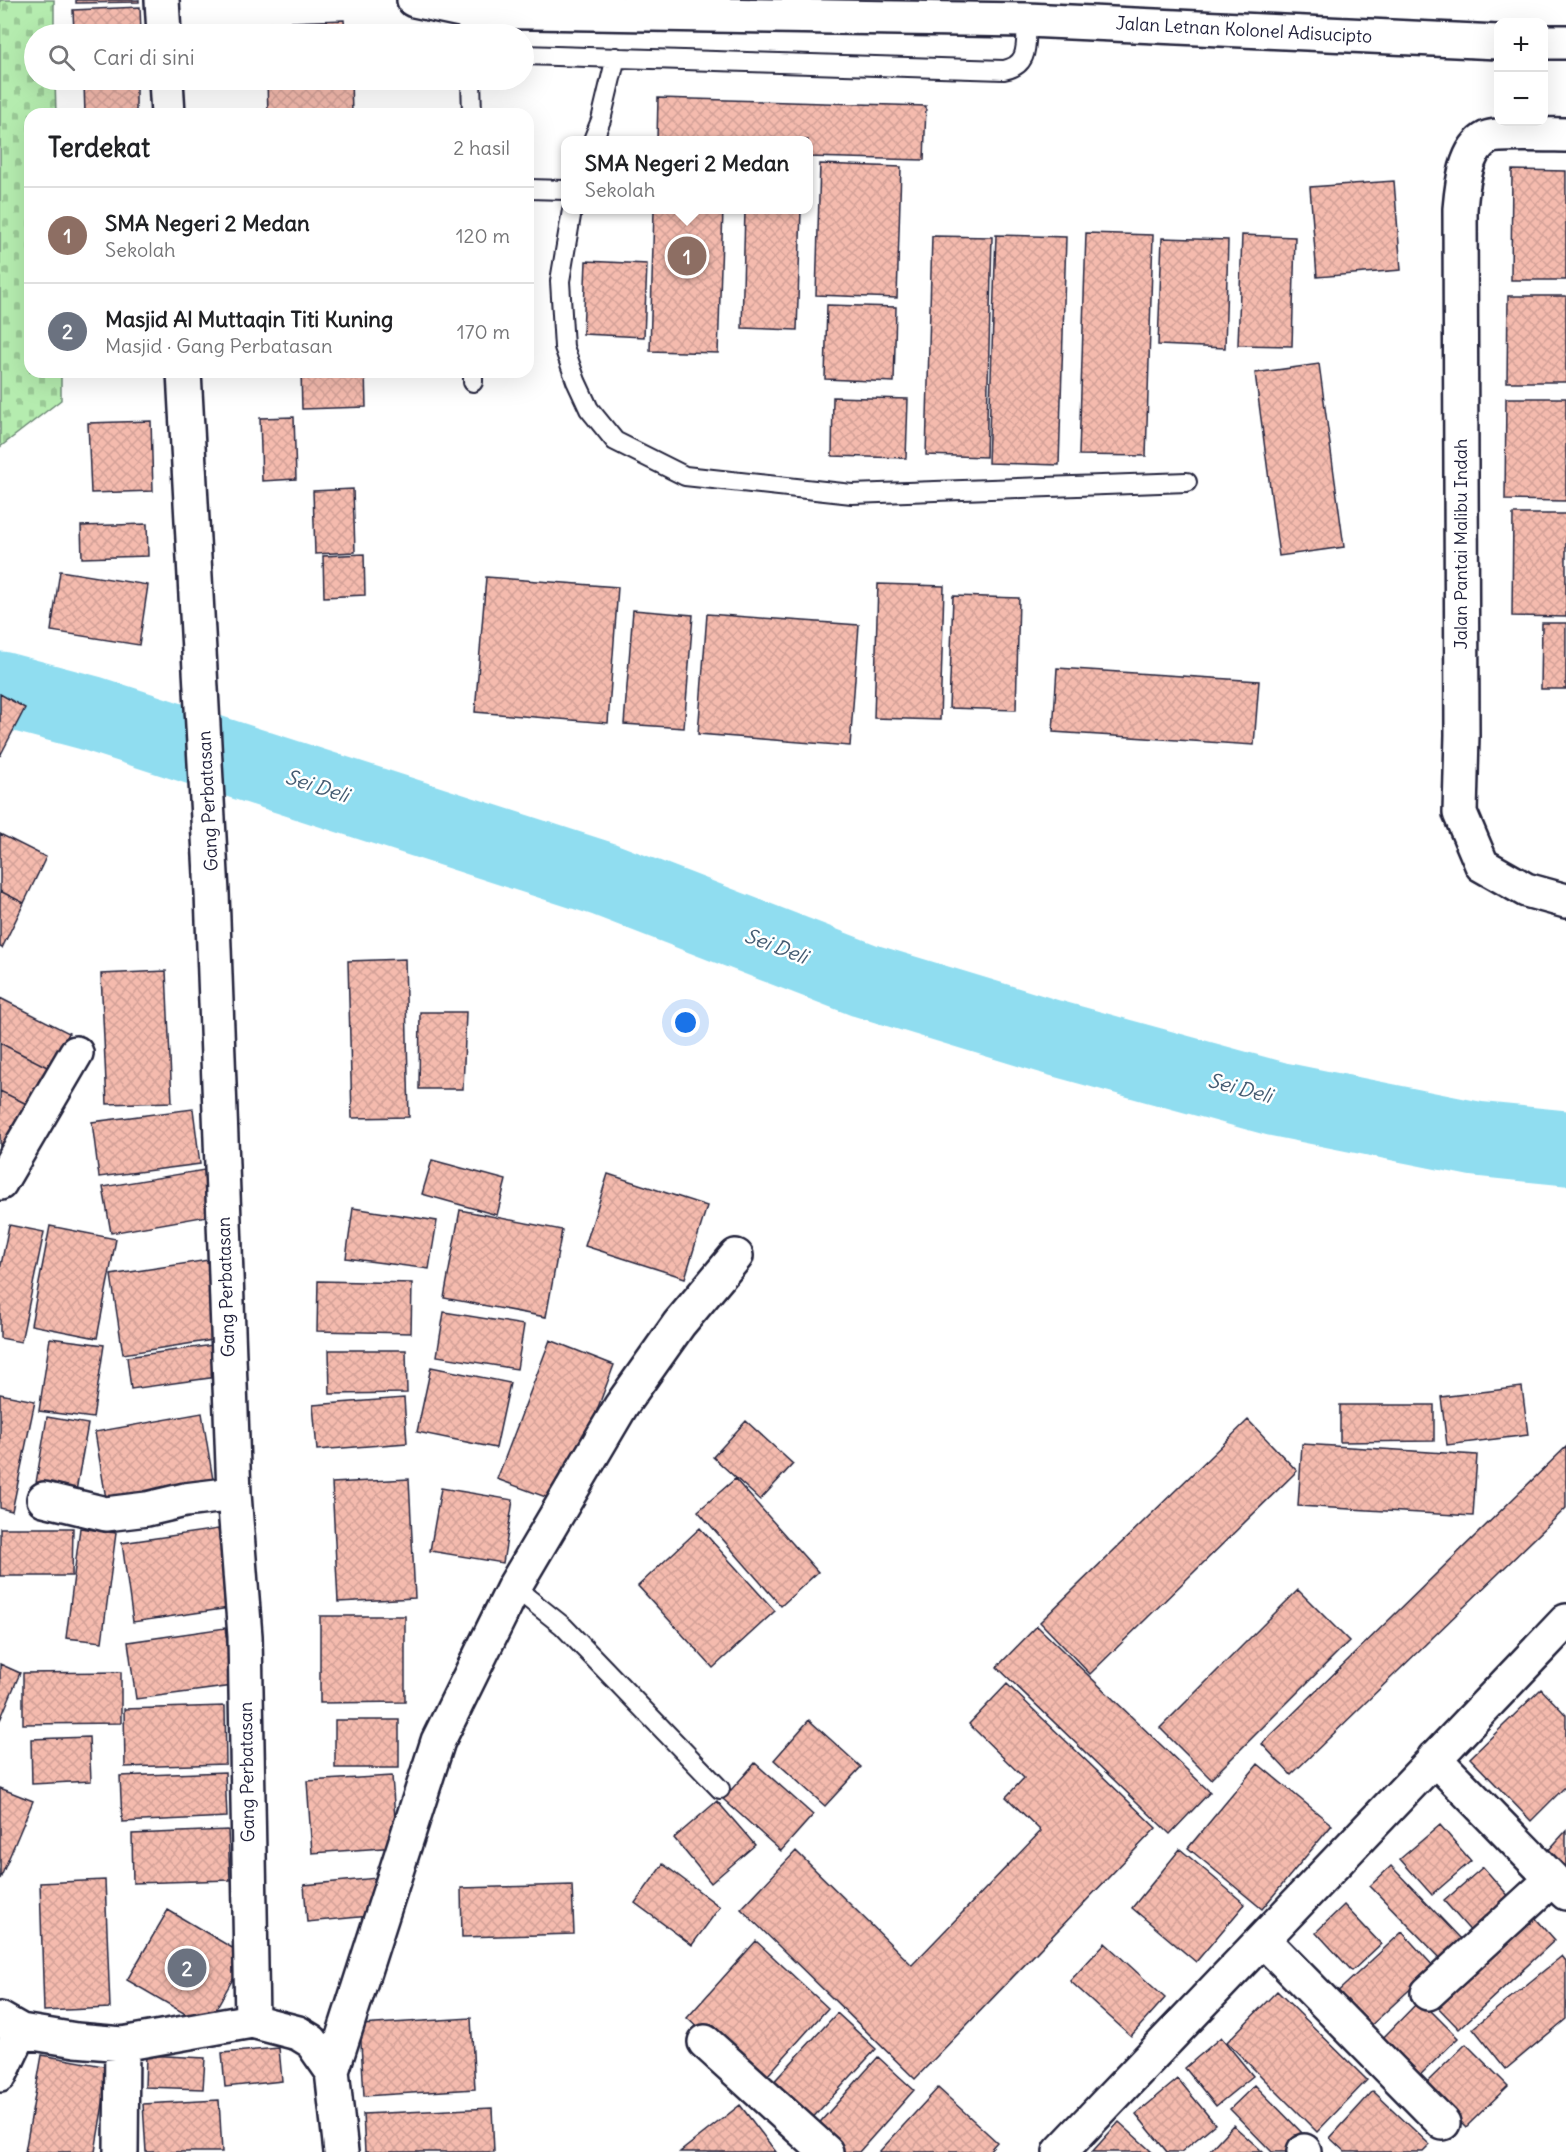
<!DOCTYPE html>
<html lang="id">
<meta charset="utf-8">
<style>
body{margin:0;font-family:Delius,sans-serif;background:#f6f6f6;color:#202124}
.controls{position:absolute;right:18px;top:18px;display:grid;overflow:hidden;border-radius:12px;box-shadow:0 6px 24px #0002}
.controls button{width:54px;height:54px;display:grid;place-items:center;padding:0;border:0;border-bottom:2px solid #e0e0e0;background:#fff;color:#202124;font:30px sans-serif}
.you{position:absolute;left:686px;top:1023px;width:21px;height:21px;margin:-15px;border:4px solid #fff;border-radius:50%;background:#1a73e8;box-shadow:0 0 0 9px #1a73e833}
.badge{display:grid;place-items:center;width:39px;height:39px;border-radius:50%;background:#111827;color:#fff;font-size:20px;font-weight:700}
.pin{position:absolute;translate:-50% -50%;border:3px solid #fff;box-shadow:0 2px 6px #0006}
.popup{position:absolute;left:561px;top:136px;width:252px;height:78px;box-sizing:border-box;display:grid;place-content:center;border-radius:12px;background:#fff;filter:drop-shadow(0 2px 4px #0005);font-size:20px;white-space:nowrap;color:#757577}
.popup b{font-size:22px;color:#202124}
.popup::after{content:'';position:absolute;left:50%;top:100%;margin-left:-12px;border:12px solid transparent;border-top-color:#fff}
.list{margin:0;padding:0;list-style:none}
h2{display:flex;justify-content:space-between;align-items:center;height:78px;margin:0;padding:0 24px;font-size:26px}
h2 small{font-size:20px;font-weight:400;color:#757577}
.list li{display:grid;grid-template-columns:39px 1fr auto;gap:18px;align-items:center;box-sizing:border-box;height:96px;padding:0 24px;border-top:2px solid #e0e0e0}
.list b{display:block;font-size:22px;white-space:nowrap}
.list p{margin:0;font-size:20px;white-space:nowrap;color:#757577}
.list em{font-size:20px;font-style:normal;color:#757577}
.icon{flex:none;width:33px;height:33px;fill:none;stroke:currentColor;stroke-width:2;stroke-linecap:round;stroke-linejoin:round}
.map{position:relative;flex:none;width:1566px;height:2152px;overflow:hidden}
.search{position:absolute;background:#fff;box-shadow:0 6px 24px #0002;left:24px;top:24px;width:510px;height:66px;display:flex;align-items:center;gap:15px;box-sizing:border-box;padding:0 21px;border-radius:33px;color:#757577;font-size:22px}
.panel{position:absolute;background:#fff;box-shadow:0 6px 24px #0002;left:24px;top:108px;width:510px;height:270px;border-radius:18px}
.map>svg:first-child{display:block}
</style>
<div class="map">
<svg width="1566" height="2152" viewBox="0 0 1566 2152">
<defs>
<pattern id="cemetery-stones" width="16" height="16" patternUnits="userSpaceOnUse" patternTransform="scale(1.5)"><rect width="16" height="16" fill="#b5ecaf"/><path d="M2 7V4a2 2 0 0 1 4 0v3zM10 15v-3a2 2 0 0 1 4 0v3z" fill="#9bca97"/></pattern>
<pattern id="building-cross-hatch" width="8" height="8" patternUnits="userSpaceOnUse" patternTransform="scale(1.5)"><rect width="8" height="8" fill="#f5bbae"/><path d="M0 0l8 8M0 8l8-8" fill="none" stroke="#d2a097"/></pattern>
</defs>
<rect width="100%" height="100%" fill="#fff"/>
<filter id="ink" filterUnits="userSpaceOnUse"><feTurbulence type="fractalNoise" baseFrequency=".0167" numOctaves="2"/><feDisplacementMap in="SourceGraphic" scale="12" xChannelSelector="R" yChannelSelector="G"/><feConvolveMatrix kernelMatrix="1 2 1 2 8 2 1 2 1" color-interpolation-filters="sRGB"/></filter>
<g filter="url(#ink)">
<path fill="url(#cemetery-stones)" stroke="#6c8775" stroke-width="1.5" d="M 0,0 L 54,0 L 54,34 L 34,34 L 34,80 L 55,80 L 56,114 L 30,114 L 30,372 L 61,372 L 61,400 L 0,447 Z"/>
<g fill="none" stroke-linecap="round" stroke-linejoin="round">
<path stroke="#90ddf0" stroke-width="75" d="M 0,689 L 90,713 L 603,879 L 864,980 L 1051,1037 L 1277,1099 L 1476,1139 L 1566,1148"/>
</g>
<path fill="url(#building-cross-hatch)" stroke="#22223b" stroke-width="1.5" d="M 76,0 L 139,0 L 139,2 L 76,3 Z
M 140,7 L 141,34 L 74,34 L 73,10 Z
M 344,20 L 345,34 L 263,34 L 263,23 Z
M 267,80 L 351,80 L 352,114 L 268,114 Z
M 136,81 L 136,114 L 85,114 L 84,83 Z
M 658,98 L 926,106 L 924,160 L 808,157 L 808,140 L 657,140 Z
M 820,164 L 901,167 L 897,298 L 816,295 Z
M 1512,170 L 1566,171 L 1566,280 L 1511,280 Z
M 1394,181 L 1401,270 L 1317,277 L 1310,187 Z
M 654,210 L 723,210 L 718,353 L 650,351 Z
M 745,210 L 801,210 L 797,330 L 742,328 Z
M 1086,233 L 1153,235 L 1146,456 L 1079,455 Z
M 996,235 L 1066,237 L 1059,465 L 988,463 Z
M 1242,235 L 1295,237 L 1292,346 L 1238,345 Z
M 932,236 L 992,237 L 986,457 L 926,455 Z
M 1162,238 L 1228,240 L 1225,348 L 1158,345 Z
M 586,261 L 647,264 L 644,337 L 583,334 Z
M 1508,296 L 1566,296 L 1566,382 L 1507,382 Z
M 827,305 L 896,307 L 894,382 L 825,379 Z
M 1319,364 L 1344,547 L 1279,556 L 1255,373 Z
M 301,372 L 365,372 L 366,407 L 302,409 Z
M 833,397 L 908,399 L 906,458 L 832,456 Z
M 1506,398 L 1566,398 L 1566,501 L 1505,500 Z
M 294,417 L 296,479 L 262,481 L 260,418 Z
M 151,421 L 153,491 L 91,493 L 88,423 Z
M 353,489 L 355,552 L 315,554 L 313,491 Z
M 1513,514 L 1566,514 L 1566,617 L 1512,616 Z
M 147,524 L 148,556 L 82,558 L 81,526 Z
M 364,554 L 365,595 L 324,597 L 323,556 Z
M 60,571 L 148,585 L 139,645 L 51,631 Z
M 486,577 L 618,587 L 608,723 L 475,712 Z
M 878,584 L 944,586 L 940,720 L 874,718 Z
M 953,596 L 1019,598 L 1016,710 L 949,708 Z
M 633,610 L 693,615 L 684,728 L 624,724 Z
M 707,614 L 859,625 L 850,746 L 698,734 Z
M 1542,623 L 1566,623 L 1566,689 L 1541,689 Z
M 1057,668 L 1259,681 L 1254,745 L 1053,732 Z
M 0,694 L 25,708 L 0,756 Z
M 0,834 L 46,857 L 24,903 L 0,891 Z
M 0,891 L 24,903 L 2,948 L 0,947 Z
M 405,959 L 409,1117 L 352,1118 L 348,961 Z
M 166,971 L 172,1102 L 107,1104 L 101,974 Z
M 0,998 L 69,1033 L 51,1069 L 0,1043 Z
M 420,1012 L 466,1012 L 463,1089 L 419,1089 Z
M 0,1043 L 51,1069 L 33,1107 L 0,1091 Z
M 0,1091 L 33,1107 L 10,1154 L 0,1149 Z
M 193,1109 L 200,1164 L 99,1177 L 92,1122 Z
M 432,1160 L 506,1180 L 497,1215 L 422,1194 Z
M 204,1170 L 213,1215 L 111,1233 L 103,1187 Z
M 608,1174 L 707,1206 L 685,1278 L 585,1246 Z
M 353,1208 L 437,1221 L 429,1269 L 346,1258 Z
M 460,1210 L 562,1230 L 546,1317 L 444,1298 Z
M 9,1225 L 44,1232 L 21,1342 L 0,1338 L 0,1270 Z
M 50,1226 L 116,1239 L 97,1338 L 31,1325 Z
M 208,1260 L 219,1339 L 123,1354 L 111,1275 Z
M 318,1281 L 412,1283 L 411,1333 L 317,1331 Z
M 444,1312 L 524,1325 L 517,1369 L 437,1356 Z
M 50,1338 L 104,1345 L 93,1418 L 39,1411 Z
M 550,1340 L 614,1365 L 562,1503 L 497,1479 Z
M 220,1344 L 224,1376 L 131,1389 L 127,1357 Z
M 329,1350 L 406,1350 L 407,1393 L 330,1394 Z
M 431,1367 L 510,1383 L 496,1448 L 417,1432 Z
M 1522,1387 L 1528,1435 L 1447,1445 L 1441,1397 Z
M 0,1394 L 35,1401 L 12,1511 L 0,1508 Z
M 404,1398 L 407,1443 L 317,1450 L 313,1405 Z
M 1340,1405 L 1434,1405 L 1434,1441 L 1340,1442 Z
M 202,1413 L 214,1486 L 107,1505 L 95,1432 Z
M 47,1417 L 88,1424 L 76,1491 L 36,1483 Z
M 1248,1420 L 1297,1471 L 1090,1674 L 1040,1622 Z
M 746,1421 L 793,1464 L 760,1500 L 713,1457 Z
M 1302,1444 L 1477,1455 L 1473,1516 L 1298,1506 Z
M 1566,1447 L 1566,1508 L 1291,1775 L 1262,1744 Z
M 409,1479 L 415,1598 L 338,1602 L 332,1483 Z
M 735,1479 L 818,1572 L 781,1606 L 698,1511 Z
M 441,1488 L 513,1500 L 503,1563 L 430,1551 Z
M 0,1528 L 73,1528 L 72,1576 L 0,1576 Z
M 80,1528 L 116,1533 L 102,1642 L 66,1638 Z
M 700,1528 L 775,1611 L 713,1668 L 638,1586 Z
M 218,1529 L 229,1608 L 133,1622 L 122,1543 Z
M 1298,1590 L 1349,1641 L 1211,1779 L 1160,1728 Z
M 320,1616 L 405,1616 L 405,1702 L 320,1703 Z
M 1037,1626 L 1210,1792 L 1170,1834 L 997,1667 Z
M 225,1628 L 233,1686 L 136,1699 L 128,1642 Z
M 0,1664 L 20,1673 L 0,1720 Z
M 121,1672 L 121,1723 L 23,1724 L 23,1673 Z
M 1007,1684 L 1156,1828 L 915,2079 L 741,1909 L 796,1851 L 912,1965 L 1041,1831 L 1006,1797 L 1024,1778 L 969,1724 Z
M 1541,1689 L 1566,1715 L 1566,1786 L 1531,1821 L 1470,1758 Z
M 225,1706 L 226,1764 L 125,1767 L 124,1709 Z
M 335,1720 L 399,1720 L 399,1768 L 335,1768 Z
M 809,1720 L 861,1767 L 825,1806 L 774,1760 Z
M 89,1737 L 91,1781 L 32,1784 L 31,1739 Z
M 755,1763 L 813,1815 L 781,1851 L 723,1799 Z
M 1258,1764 L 1332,1825 L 1262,1909 L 1188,1848 Z
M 225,1772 L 227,1817 L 122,1822 L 120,1776 Z
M 392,1776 L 397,1847 L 312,1853 L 307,1781 Z
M 0,1788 L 33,1801 L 0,1879 Z
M 717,1801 L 755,1845 L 711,1883 L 674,1838 Z
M 1440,1825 L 1471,1861 L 1432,1895 L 1400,1859 Z
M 228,1830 L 230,1880 L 133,1883 L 132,1834 Z
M 1566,1831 L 1566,1870 L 1547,1852 Z
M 1180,1849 L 1245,1904 L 1196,1962 L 1132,1908 Z
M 663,1864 L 720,1907 L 692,1945 L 635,1903 Z
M 1391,1866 L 1463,1941 L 1443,1961 L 1370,1886 Z
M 1483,1867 L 1512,1900 L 1474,1935 L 1444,1901 Z
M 377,1878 L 380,1915 L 307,1922 L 304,1885 Z
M 105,1880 L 110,2008 L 44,2011 L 40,1883 Z
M 572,1885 L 574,1934 L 462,1937 L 461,1888 Z
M 1344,1905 L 1381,1944 L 1352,1971 L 1316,1932 Z
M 168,1910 L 246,1956 L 206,2026 L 127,1980 Z
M 1531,1913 L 1555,1940 L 1459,2029 L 1434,2003 Z
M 1402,1932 L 1434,1967 L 1364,2032 L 1332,1997 Z
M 756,1941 L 828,2008 L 759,2085 L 687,2018 Z
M 1105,1943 L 1165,1998 L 1131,2036 L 1070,1981 Z
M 1562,1956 L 1566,1961 L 1566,2019 L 1506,2069 L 1473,2028 Z
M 1277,1991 L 1367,2080 L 1317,2132 L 1227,2042 Z
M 1420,2000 L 1458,2038 L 1414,2081 L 1377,2044 Z
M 837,2013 L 876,2049 L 807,2124 L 768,2088 Z
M 471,2018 L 475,2089 L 364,2096 L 360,2025 Z
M 1221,2037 L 1253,2076 L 1216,2106 L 1185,2068 Z
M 1466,2044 L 1508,2086 L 1466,2127 L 1424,2085 Z
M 279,2048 L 282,2081 L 225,2087 L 222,2053 Z
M 42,2055 L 109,2067 L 95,2152 L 25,2152 Z
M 146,2055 L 205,2058 L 203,2089 L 145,2087 Z
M 878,2057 L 914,2090 L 859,2152 L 840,2152 L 814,2129 Z
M 1178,2079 L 1215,2124 L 1181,2152 L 1167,2152 L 1136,2114 Z
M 1255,2085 L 1307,2138 L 1292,2152 L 1272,2152 L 1230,2109 Z
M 938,2088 L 997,2142 L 988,2152 L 879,2152 Z
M 1373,2091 L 1430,2145 L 1423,2152 L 1345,2152 L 1330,2138 Z
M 219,2100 L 222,2152 L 146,2152 L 143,2104 Z
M 740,2105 L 776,2152 L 680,2152 Z
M 492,2108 L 494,2152 L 365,2152 L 363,2114 Z
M 1119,2122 L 1152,2152 L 1092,2152 Z
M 1233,2125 L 1263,2152 L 1208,2152 Z"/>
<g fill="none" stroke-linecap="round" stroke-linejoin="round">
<defs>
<path id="service" d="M 466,11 L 468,34
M 524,55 L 1004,70 C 1031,65 1025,42 1027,20
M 471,80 L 472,114
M 593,140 L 601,120 L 616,57
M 528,189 L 566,190
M 572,210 L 560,281 L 564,347 L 576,381 L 589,409 L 615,441 L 685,476 L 852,494 L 1187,482
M 473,382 L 473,372
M 514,1587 L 563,1626 L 720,1789"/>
<path id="minor" d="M 162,0 L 164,34
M 166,80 L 168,114
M 1566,135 C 1552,135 1496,133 1487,138 C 1465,149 1462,187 1460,209 L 1462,735 L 1460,813 L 1482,865 L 1526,890 L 1566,901
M 184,372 L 212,893 L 234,1494 L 245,1636 L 252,2021 L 298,2033 L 311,2041 L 332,2071 L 341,2152
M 0,1183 L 76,1053
M 44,1499 L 106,1514 L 147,1509 L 185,1500 L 234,1494
M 1434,1758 L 1566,1893
M 1263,1940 L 1443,2123
M 1428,1993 L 1552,1879
M 0,2019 L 21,2031 L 76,2040 L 122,2044 L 252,2021
M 705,2042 L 826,2152
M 332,2071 L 438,1741 L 514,1587 L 621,1406 L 679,1324 L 736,1256
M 0,2075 L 21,2031
M 121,2152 L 122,2044
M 1060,2152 L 1566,1621
M 1304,2152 L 1304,2151"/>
<path id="secondary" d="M 414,0 L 466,11 L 1027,20 L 1498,42
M 1544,42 L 1566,42"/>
</defs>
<use href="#service" stroke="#22223b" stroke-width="22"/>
<use href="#minor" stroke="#22223b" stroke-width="38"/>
<use href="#secondary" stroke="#22223b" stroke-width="38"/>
<use href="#service" stroke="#fff" stroke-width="18"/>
<use href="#minor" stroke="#fff" stroke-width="33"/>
<use href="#secondary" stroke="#fff" stroke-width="33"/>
</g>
</g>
<g text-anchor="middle" stroke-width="5" stroke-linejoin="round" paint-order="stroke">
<g font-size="18" fill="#22223b" stroke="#fff">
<text transform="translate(1244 30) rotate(3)" y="6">Jalan Letnan Kolonel Adisucipto</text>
<text transform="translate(1461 544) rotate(-90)" y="6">Jalan Pantai Malibu Indah</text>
<text transform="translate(208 801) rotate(-93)" y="6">Gang Perbatasan</text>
<text transform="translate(226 1287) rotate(-92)" y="6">Gang Perbatasan</text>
<text transform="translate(247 1772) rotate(-91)" y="6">Gang Perbatasan</text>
</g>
<g font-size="20" font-style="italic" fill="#435a71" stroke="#fff">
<text transform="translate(317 786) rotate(18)" y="7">Sei Deli</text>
<text transform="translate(776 946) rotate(21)" y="7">Sei Deli</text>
<text transform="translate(1240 1088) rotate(15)" y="7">Sei Deli</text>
</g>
</g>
</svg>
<div class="controls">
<button>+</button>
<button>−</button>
</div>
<div class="you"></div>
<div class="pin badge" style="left:687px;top:256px;background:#8d6e63">1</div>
<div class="popup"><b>SMA Negeri 2 Medan</b>Sekolah</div>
<div class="pin badge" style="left:187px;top:1968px;background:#6b7280">2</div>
<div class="search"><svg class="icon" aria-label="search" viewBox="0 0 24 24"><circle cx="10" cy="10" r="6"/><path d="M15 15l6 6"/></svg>Cari di sini</div>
<section class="panel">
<h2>Terdekat<small>2 hasil</small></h2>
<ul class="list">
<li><span class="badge" style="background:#8d6e63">1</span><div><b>SMA Negeri 2 Medan</b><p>Sekolah</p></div><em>120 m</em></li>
<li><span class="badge" style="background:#6b7280">2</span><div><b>Masjid Al Muttaqin Titi Kuning</b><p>Masjid · Gang Perbatasan</p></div><em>170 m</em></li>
</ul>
</section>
</div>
